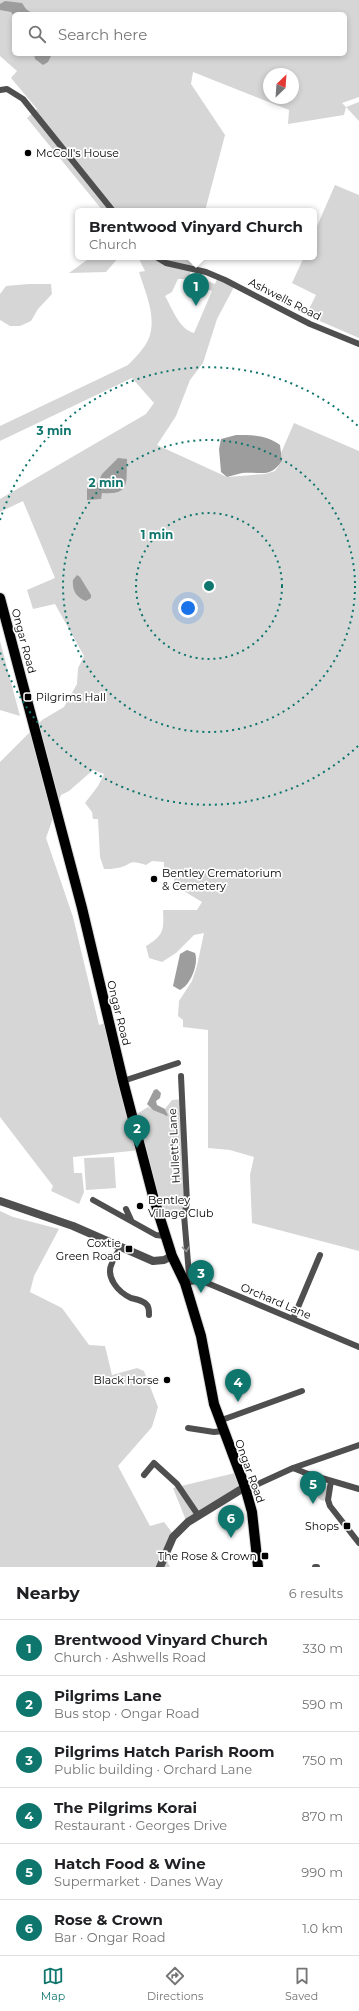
<!DOCTYPE html>
<meta charset="utf-8">
<style>
body{margin:0;font-family:Montserrat,sans-serif;background:#f6f6f6;color:#202124}
.compass{position:absolute;left:263px;top:68px;width:36px;height:36px;border-radius:50%;background:#fff;box-shadow:0 2px 6px #0003;rotate:25deg}
.you{position:absolute;left:188px;top:608px;width:14px;height:14px;margin:-10px;border:3px solid #fff;border-radius:50%;background:#1a73e8;box-shadow:0 0 0 6px #1a73e833}
.badge{display:grid;place-items:center;width:26px;height:26px;border-radius:50%;background:#0f766e;color:#fff;font-size:13px;font-weight:700}
.pin{position:absolute;translate:-50% -33px;filter:drop-shadow(0 1px 2px #0008)}
.pin::after{content:'';position:absolute;top:21px;width:14px;height:12px;background:inherit;clip-path:polygon(0 0,100% 0,50% 100%)}
.popup{position:absolute;left:75px;top:208px;width:242px;height:52px;box-sizing:border-box;display:grid;place-content:center;border-radius:6px;background:#fff;filter:drop-shadow(0 1px 3px #0005);font-size:13px;white-space:nowrap;color:#757577}
.popup b{font-size:15px;color:#202124}
.popup::after{content:'';position:absolute;left:50%;top:100%;margin-left:-8px;border:8px solid transparent;border-top-color:#fff}
.list{margin:0;padding:0;list-style:none}
h2{display:flex;justify-content:space-between;align-items:center;height:52px;margin:0;padding:0 16px;font-size:17px}
h2 small{font-size:13px;font-weight:400;color:#757577}
.list li{display:grid;grid-template-columns:26px 1fr auto;gap:12px;align-items:center;box-sizing:border-box;height:56px;padding:0 16px;border-top:1px solid #e0e0e0}
.list b{display:block;font-size:15px;white-space:nowrap}
.list p{margin:0;font-size:13px;white-space:nowrap;color:#757577}
.list em{font-size:13px;font-style:normal;color:#757577}
.icon{flex:none;width:22px;height:22px;fill:none;stroke:currentColor;stroke-width:2;stroke-linecap:round;stroke-linejoin:round}
.map{position:relative;flex:none;width:359px;height:1567px;overflow:hidden}
.search{position:absolute;background:#fff;box-shadow:0 2px 6px #0003;left:12px;right:12px;top:12px;height:44px;display:flex;align-items:center;gap:10px;box-sizing:border-box;padding:0 14px;border-radius:6px;color:#757577;font-size:15px}
.sheet{height:388px;background:#fff}
nav{display:flex;justify-content:space-around;align-items:center;box-sizing:border-box;height:56px;border-top:1px solid #e0e0e0;background:#fff;font-size:11px;color:#757577}
nav a{display:grid;justify-items:center;gap:2px}
nav .on{color:#0f766e}
.map>svg:first-child{display:block}
</style>
<div class="map">
<svg width="359" height="1567" viewBox="0 0 359 1567">
<rect width="100%" height="100%" fill="#fff"/>
<path fill="#d6d6d6" fill-rule="evenodd" d="M 0,0 L 359,0 L 359,97 L 342,103 L 346,107 L 359,102 L 359,121 L 346,107 L 344,115 L 288,124 L 289,110 L 193,72 L 191,84 L 225,135 L 205,211 L 103,211 L 27,118 L 37,109 L 11,78 L 17,71 L 0,56 ZM 14,14 L 345,14 L 345,54 L 14,54 ZM 269,74 L 293,74 L 293,98 L 269,98 Z
M 335,185 L 359,195 L 359,338 L 306,315 L 316,295 L 292,283 L 304,257 L 314,257 L 314,233 Z
M 91,257 L 119,257 L 106,272 L 69,273 Z
M 138,257 L 193,257 L 190,274 L 215,284 L 218,277 L 235,285 L 217,319 L 203,363 L 190,380 L 176,416 L 157,445 L 227,477 L 265,474 L 275,471 L 282,461 L 281,453 L 294,423 L 359,451 L 359,1251 L 252,1223 L 250,1175 L 254,1157 L 230,1150 L 208,1148 L 208,1030 L 183,1027 L 183,1020 L 178,1016 L 179,1001 L 192,981 L 197,966 L 204,933 L 194,935 L 176,953 L 162,962 L 149,958 L 146,946 C 164,935 164,930 163,910 L 197,910 L 202,902 L 174,885 L 174,874 L 164,873 L 164,862 L 152,861 L 146,865 C 126,858 132,866 117,868 C 113,869 108,869 104,869 L 100,857 L 98,819 L 93,819 L 92,812 L 85,803 L 98,786 L 104,774 L 93,770 L 69,791 L 61,795 L 46,838 L 73,917 L 99,1025 L 109,1022 L 132,1117 L 148,1107 L 164,1115 L 168,1115 L 165,1109 L 172,1100 L 182,1099 L 187,1203 L 184,1215 L 157,1213 L 141,1150 L 73,1157 L 74,1173 L 82,1173 L 84,1192 L 79,1204 L 51,1191 L 53,1186 L 0,1117 L 0,762 L 42,720 L 64,707 L 77,684 L 78,668 L 84,656 L 55,604 L 33,609 L 27,590 L 55,578 L 23,501 L 0,512 L 0,499 L 146,414 L 154,403 L 132,378 L 0,441 L 0,426 L 128,365 C 135,358 145,348 149,338 C 157,316 145,292 139,272 L 145,271 ZM 178,279 L 184,279 L 212,291 L 194,333 C 179,329 172,308 165,296 L 172,292 Z
M 29,284 L 51,284 L 52,294 L 38,309 L 31,321 L 20,326 L 10,326 L 0,320 L 0,294 L 6,286 Z
M 0,641 L 20,716 L 0,710 Z
M 114,1157 L 116,1188 L 86,1190 L 84,1158 Z
M 0,1211 L 13,1217 L 59,1229 L 34,1276 L 30,1292 L 62,1308 L 89,1345 L 105,1346 L 112,1375 L 137,1368 L 144,1371 L 158,1407 L 152,1427 L 118,1466 L 150,1526 L 164,1522 L 174,1535 L 165,1557 L 170,1567 L 0,1567 Z
M 239,1472 L 245,1487 L 187,1523 L 173,1488 Z
M 311,1480 L 326,1485 L 327,1489 L 326,1499 L 323,1501 C 315,1498 310,1488 311,1480 Z"/>
<path fill="#9d9d9d" d="M 5,1 L 22,3 L 26,9 L 33,14 L 14,14 L 14,16 L 11,12 L 0,10 L 0,4 Z
M 34,54 L 52,54 L 48,62 L 43,65 L 35,59 Z
M 236,435 C 253,435 266,435 280,445 L 282,461 C 269,479 261,471 242,473 C 237,474 232,476 227,477 L 221,472 L 219,449 L 221,439 Z
M 118,458 L 127,459 C 126,483 131,495 102,493 L 101,499 L 87,500 L 87,486 L 97,484 L 102,474 Z
M 77,575 L 80,577 L 91,595 L 91,598 L 86,601 C 76,597 72,590 73,580 Z
M 187,950 L 195,953 C 199,963 191,985 180,990 L 173,986 L 180,954 Z
M 157,1089 L 161,1093 L 160,1098 L 156,1101 L 157,1105 L 165,1109 L 168,1115 L 167,1116 L 153,1110 L 147,1104 L 154,1090 Z"/>
<g fill="none" stroke-linecap="round" stroke-linejoin="round">
<defs>
<path id="primary" d="M 0,598 L 82,908 L 123,1081 L 153,1196 L 172,1256 L 185,1283 L 201,1336 L 214,1404 L 245,1487 L 252,1512 L 258,1567"/>
</defs>
<use href="#primary" stroke="#dbdbdb" stroke-width="12"/>
<path stroke="#4f4f4f" stroke-width="6" d="M 0,90 L 7,89 L 23,99 L 113,211
M 156,257 L 166,263 L 206,272 L 225,280 L 310,324 L 359,344
M 181,1076 L 187,1203 L 184,1215 L 189,1274 L 185,1283
M 123,1081 L 178,1063
M 93,1200 L 156,1235 L 165,1236
M 126,1209 L 131,1220
M 157,1213 L 184,1215
M 121,1247 C 118,1252 114,1257 112,1263 C 105,1277 118,1292 131,1298 C 135,1299 141,1300 145,1303 C 149,1306 149,1310 149,1315
M 185,1283 L 200,1280 L 359,1347
M 293,1319 L 320,1255
M 219,1421 L 302,1391
M 188,1428 L 214,1432 L 223,1431
M 293,1468 L 308,1474 L 359,1489
M 144,1475 L 154,1463 L 177,1484 L 198,1515
M 331,1481 L 328,1500 L 330,1506 L 359,1543
M 245,1487 L 258,1484 L 293,1468 L 359,1445
M 315,1567 L 317,1567"/>
<path stroke="#4f4f4f" stroke-width="8" d="M 0,1201 L 73,1226 L 153,1261 L 164,1260 L 172,1256
M 160,1567 L 173,1537 L 188,1522 L 245,1487"/>
<use href="#primary" stroke="#000" stroke-width="10"/>
</g>
<defs><path id="oneway-chevron" d="M-2-3.5L2.5 0L-2 3.5" fill="none" stroke-width="1.6" stroke-linecap="round" stroke-linejoin="round"/></defs>
<use stroke="#959595" href="#oneway-chevron" transform="translate(186 1249) rotate(86)"/>
<g fill="none" stroke="#0f766e" stroke-width="2" stroke-dasharray="2 4">
<circle cx="209" cy="586" r="73"/>
<circle cx="209" cy="586" r="146"/>
<path d="M358 746A219 219 0 0 1 0 652M0 520A219 219 0 0 1 358 426"/>
</g>
<g fill="#000" stroke="#fff" stroke-width="1.5">
<circle cx="28" cy="153" r="4"/>
<rect x="24" y="693" width="8" height="8" rx="2"/>
<circle cx="154" cy="879" r="4"/>
<circle cx="140" cy="1206" r="4"/>
<rect x="125" y="1245" width="8" height="8" rx="2"/>
<circle cx="167" cy="1380" r="4"/>
<rect x="343" y="1522" width="8" height="8" rx="2"/>
<rect x="261" y="1552" width="8" height="8" rx="2"/>
</g>
<g text-anchor="middle" stroke-width="3.5" stroke-linejoin="round" paint-order="stroke">
<g font-size="11" fill="#000" stroke="#fff" text-anchor="start">
<text x="36" y="157">McColl's House</text>
<text x="36" y="701">Pilgrims Hall</text>
<text x="162" y="877">Bentley Crematorium<tspan x="162" dy="13">&amp; Cemetery</tspan></text>
<text x="148" y="1204">Bentley<tspan x="148" dy="13">Village Club</tspan></text>
<text x="121" y="1247" text-anchor="end">Coxtie<tspan x="121" dy="13">Green Road</tspan></text>
<text x="159" y="1384" text-anchor="end">Black Horse</text>
<text x="339" y="1530" text-anchor="end">Shops</text>
<text x="257" y="1560" text-anchor="end">The Rose &amp; Crown</text>
</g>
<g font-size="11" fill="#000" stroke="#fff">
<text transform="translate(285 299) rotate(27)" y="4">Ashwells Road</text>
<text transform="translate(24 641) rotate(75)" y="4">Ongar Road</text>
<text transform="translate(119 1013) rotate(76)" y="4">Ongar Road</text>
<text transform="translate(174 1146) rotate(-93)" y="4">Hullett's Lane</text>
<text transform="translate(276 1301) rotate(23)" y="4">Orchard Lane</text>
<text transform="translate(250 1471) rotate(70)" y="4">Ongar Road</text>
</g>
</g>
<circle cx="209" cy="586" r="6" fill="#0f766e" stroke="#fff" stroke-width="2"/>
<g font-size="12" text-anchor="middle" font-weight="bold" fill="#0f766e" stroke="#fff" stroke-width="3.5" stroke-linejoin="round" paint-order="stroke">
<text x="54" y="435">3 min</text>
<text x="106" y="487">2 min</text>
<text x="157" y="539">1 min</text>
</g>
</svg>
<svg class="compass" viewBox="-18 -18 36 36"><path d="M0-13l5 13h-10z" fill="#e53935"/><path d="M0 13l5-13h-10z" fill="#757577"/></svg>
<div class="you"></div>
<div class="pin badge" style="left:196px;top:306px">1</div>
<div class="popup"><b>Brentwood Vinyard Church</b>Church</div>
<div class="pin badge" style="left:137px;top:1148px">2</div>
<div class="pin badge" style="left:201px;top:1293px">3</div>
<div class="pin badge" style="left:238px;top:1402px">4</div>
<div class="pin badge" style="left:313px;top:1504px">5</div>
<div class="pin badge" style="left:231px;top:1538px">6</div>
<div class="search"><svg class="icon" aria-label="search" viewBox="0 0 24 24"><circle cx="10" cy="10" r="6"/><path d="M15 15l6 6"/></svg>Search here</div>
</div>
<section class="sheet">
<h2>Nearby<small>6 results</small></h2>
<ul class="list">
<li><span class="badge">1</span><div><b>Brentwood Vinyard Church</b><p>Church · Ashwells Road</p></div><em>330 m</em></li>
<li><span class="badge">2</span><div><b>Pilgrims Lane</b><p>Bus stop · Ongar Road</p></div><em>590 m</em></li>
<li><span class="badge">3</span><div><b>Pilgrims Hatch Parish Room</b><p>Public building · Orchard Lane</p></div><em>750 m</em></li>
<li><span class="badge">4</span><div><b>The Pilgrims Korai</b><p>Restaurant · Georges Drive</p></div><em>870 m</em></li>
<li><span class="badge">5</span><div><b>Hatch Food &amp; Wine</b><p>Supermarket · Danes Way</p></div><em>990 m</em></li>
<li><span class="badge">6</span><div><b>Rose &amp; Crown</b><p>Bar · Ongar Road</p></div><em>1.0 km</em></li>
</ul>
</section>
<nav>
<a class="on"><svg class="icon" aria-label="map" viewBox="0 0 24 24"><path d="M3 6l6-2 6 2 6-2v14l-6 2-6-2-6 2zM9 4v14M15 6v14"/></svg>Map</a>
<a><svg class="icon" aria-label="directions" viewBox="0 0 24 24"><path d="M12 3l9 9-9 9-9-9zM9 14v-3h6M13 9l2 2-2 2"/></svg>Directions</a>
<a><svg class="icon" aria-label="saved" viewBox="0 0 24 24"><path d="M7 4h10v16l-5-4-5 4z"/></svg>Saved</a>
</nav>
